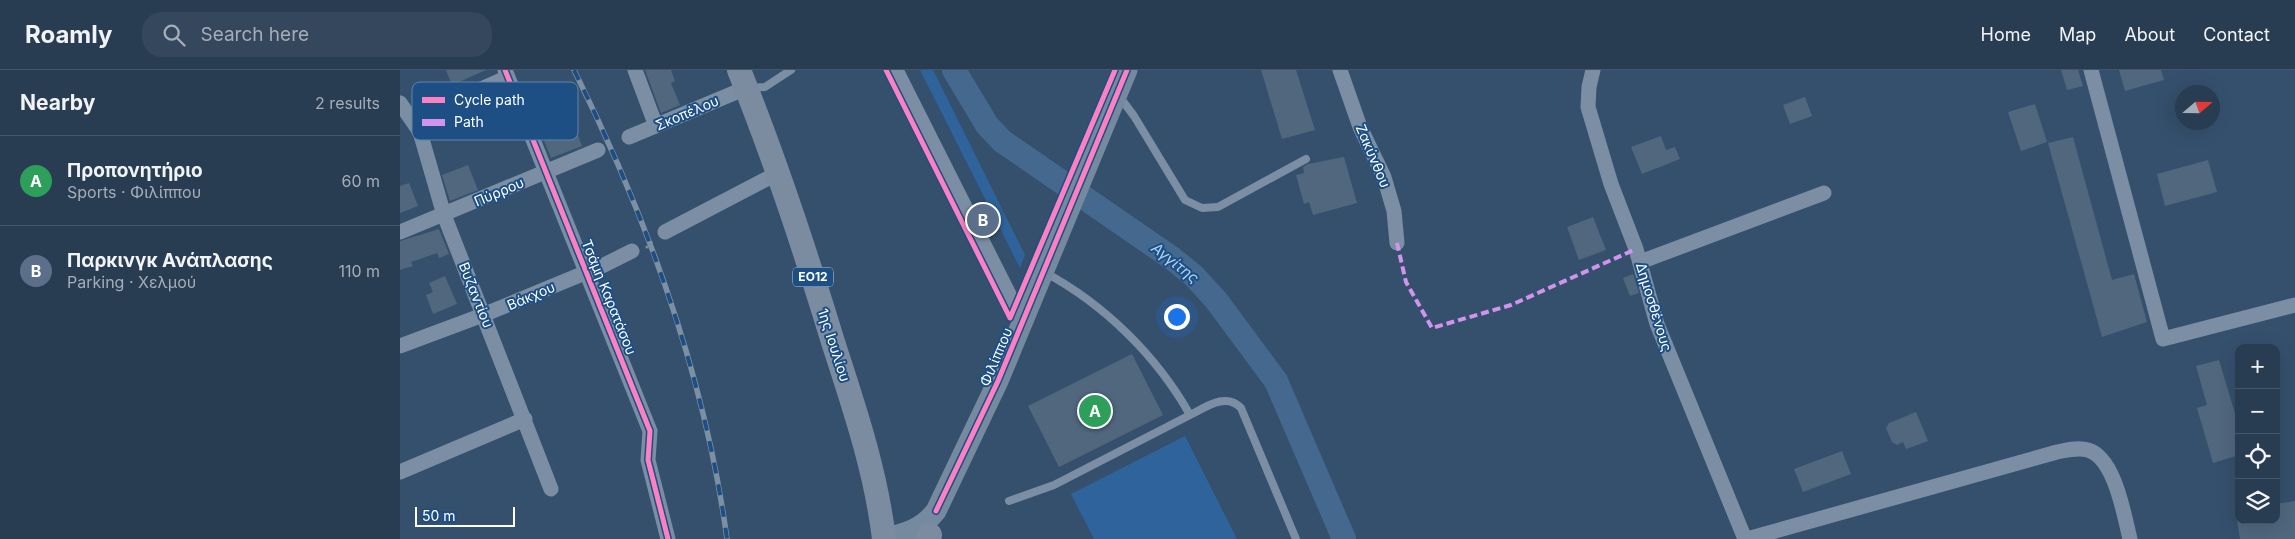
<!DOCTYPE html>
<meta charset="utf-8">
<style>
body{margin:0;font-family:Inter,sans-serif;background:#34475c;color:#f1f3f6}
.controls{position:absolute;right:15px;bottom:15px;display:grid;overflow:hidden;border-radius:10px;box-shadow:0 5px 20px #0002}
.controls button{width:45px;height:45px;display:grid;place-items:center;padding:0;border:0;border-bottom:1px solid #445669;background:#283c52;color:#f1f3f6;font:25px sans-serif}
.compass{position:absolute;left:1775px;top:15px;width:45px;height:45px;border-radius:50%;background:#283c52;box-shadow:0 5px 20px #0002;rotate:70deg}
.scale{position:absolute;left:15px;bottom:12px;width:100px;box-sizing:border-box;padding-left:5px;border:2px solid #fff;border-top:0;font-size:14px;line-height:18px;white-space:nowrap;color:#fff;-webkit-text-stroke:4px #1d4f85;paint-order:stroke}
.you{position:absolute;left:776px;top:246px;width:18px;height:18px;margin:-12px;border:4px solid #fff;border-radius:50%;background:#1a73e8;box-shadow:0 0 0 8px #1a73e833}
.badge{display:grid;place-items:center;width:32px;height:32px;border-radius:50%;background:#e69b98;color:#fff;font-size:16px;font-weight:700}
.pin{position:absolute;translate:-50% -50%;border:2px solid #fff;box-shadow:0 1px 5px #0006}
.list{margin:0;padding:0;list-style:none}
h2{display:flex;justify-content:space-between;align-items:center;height:65px;margin:0;padding:0 20px;font-size:21px}
h2 small{font-size:16px;font-weight:400;color:#a5adb8}
.list li{display:grid;grid-template-columns:32px 1fr auto;gap:15px;align-items:center;box-sizing:border-box;height:90px;padding:0 20px;border-top:1px solid #445669}
.list b{display:block;font-size:19px;white-space:nowrap}
.list p{margin:0;font-size:16px;white-space:nowrap;color:#a5adb8}
.list em{font-size:16px;font-style:normal;color:#a5adb8}
.icon{flex:none;width:28px;height:28px;fill:none;stroke:currentColor;stroke-width:2;stroke-linecap:round;stroke-linejoin:round}
.map{position:relative;flex:none;width:1895px;height:469px;overflow:hidden}
header{display:flex;align-items:center;gap:30px;box-sizing:border-box;height:70px;padding:0 25px;background:#283c52;border-bottom:1px solid #445669}
header strong{font-size:24px}
nav{display:flex;gap:28px;margin-inline-start:auto;font-size:18px}
.search{width:350px;height:45px;background:#34475c;display:flex;align-items:center;gap:12px;box-sizing:border-box;padding:0 18px;border-radius:20px;color:#a5adb8;font-size:19px}
main{display:flex}
aside{flex:1;background:#283c52}
.map>svg:first-child{display:block}
</style>
<header>
<strong>Roamly</strong>
<div class="search"><svg class="icon" aria-label="search" viewBox="0 0 24 24"><circle cx="10" cy="10" r="6"/><path d="M15 15l6 6"/></svg>Search here</div>
<nav><a>Home</a><a>Map</a><a>About</a><a>Contact</a></nav>
</header>
<main>
<aside>
<h2>Nearby<small>2 results</small></h2>
<ul class="list">
<li><span class="badge" style="background:#2e9e5b">A</span><div><b>Προπονητήριο</b><p>Sports · Φιλίππου</p></div><em>60 m</em></li>
<li><span class="badge" style="background:#5c6f8a">B</span><div><b>Παρκινγκ Ανάπλασης</b><p>Parking · Χελμού</p></div><em>110 m</em></li>
</ul>
</aside>
<div class="map">
<svg width="1895" height="469" viewBox="0 0 1895 469">
<rect width="100%" height="100%" fill="#35506d"/>
<path fill="#2e649b" d="M 520,0 L 533,0 L 625,185 L 620,198 Z
M 785,366 L 837,469 L 694,469 L 671,424 Z"/>
<g fill="none" stroke-linecap="round" stroke-linejoin="round">
<path stroke="#44688e" stroke-width="24" d="M 554,0 L 587,55 L 602,71 L 773,189 L 794,206 L 816,230 L 876,311 L 944,469"/>
</g>
<path fill="#50677e" d="M 46,0 L 86,0 L 52,15 Z
M 245,0 L 271,0 L 275,11 L 271,13 L 280,35 L 261,43 Z
M 861,0 L 896,0 L 915,60 L 882,69 Z
M 1661,0 L 1678,0 L 1683,16 L 1667,20 Z
M 1719,0 L 1761,0 L 1764,10 L 1725,21 Z
M 1405,27 L 1412,46 L 1390,54 L 1383,35 Z
M 1635,34 L 1647,72 L 1621,81 L 1608,42 Z
M 173,52 L 182,76 L 151,88 L 141,63 Z
M 1261,66 L 1266,80 L 1275,77 L 1280,89 L 1242,104 L 1231,77 Z
M 1673,67 L 1712,210 L 1734,204 L 1747,252 L 1702,267 L 1648,73 Z
M 944,87 L 957,133 L 913,145 L 909,132 L 904,134 L 896,105 L 904,103 L 903,97 L 908,94 Z
M 1808,90 L 1817,122 L 1765,136 L 1757,104 Z
M 68,95 L 78,120 L 50,131 L 42,105 Z
M 9,113 L 18,136 L 0,143 L 0,116 Z
M 1193,147 L 1206,180 L 1179,190 L 1167,157 Z
M 39,159 L 49,184 L 39,188 L 37,183 L 11,192 L 13,196 L 0,200 L 0,171 Z
M 1233,204 L 1239,223 L 1230,226 L 1223,208 Z
M 45,206 L 57,234 L 33,244 L 26,225 L 33,222 L 29,213 Z
M 732,284 L 763,345 L 659,397 L 628,336 Z
M 1819,290 L 1839,357 L 1839,385 L 1813,393 L 1797,338 L 1807,335 L 1796,296 Z
M 1516,342 L 1528,371 L 1506,379 L 1503,372 L 1497,375 L 1492,372 L 1486,358 L 1489,353 Z
M 1442,381 L 1451,404 L 1403,422 L 1394,399 Z
M 1895,431 L 1895,469 L 1840,469 L 1837,450 L 1876,450 L 1876,434 Z"/>
<g fill="none" stroke-linecap="round" stroke-linejoin="round">
<path stroke="#7b8ea3" stroke-width="2.5" stroke-dasharray="2.5 4" stroke-linecap="butt" d="M 246,178 L 254,170"/>
<path stroke="#7b8ea3" stroke-width="8" d="M 348,18 L 365,17 L 391,0
M 719,26 L 734,46 L 785,130 L 802,138 L 818,137 L 906,89
M 644,202 C 704,234 757,286 790,345 C 806,337 826,322 841,338 L 896,469
M 609,431 L 654,415 L 790,345"/>
<path stroke="#7b8ea3" stroke-width="15" d="M 105,0 L 250,361 L 248,390 L 268,469
M 235,0 L 256,56
M 496,0 L 623,252
M 940,0 L 960,57 L 984,107 L 994,141 L 997,173
M 1193,0 L 1189,17 L 1188,37 L 1211,114 L 1236,179 L 1257,254 L 1345,469
M 1691,0 L 1763,269 L 1895,235
M 0,33 L 20,62 L 44,145 L 151,419
M 13,49 L 108,7
M 229,67 L 346,18
M 0,162 L 198,80
M 265,162 L 378,103
M 1240,192 L 1424,123
M 0,276 L 83,245 L 204,195 L 232,181
M 0,402 L 125,349
M 1347,469 L 1657,382 C 1667,380 1678,377 1688,380 C 1715,388 1724,445 1730,469"/>
<path stroke="#768a9f" stroke-width="21" d="M 484,468 C 505,464 522,459 536,441 L 598,311 L 727,0"/>
<path stroke="#7b8ca0" stroke-width="24" d="M 339,0 C 375,89 405,180 433,272 C 454,337 476,401 484,469
M 528,469 L 530,465"/>
<defs>
<path id="rail" d="M 174,0 C 246,145 305,307 327,469"/>
</defs>
<use href="#rail" stroke="#7c8fa3" stroke-width="5.5"/>
<use href="#rail" stroke="#1d4f85" stroke-width="4" stroke-dasharray="11" stroke-linecap="butt"/>
<path stroke="#d193ec" stroke-width="4" stroke-dasharray="8 4" stroke-linecap="butt" d="M 997,173 L 1006,212 L 1032,258 L 1111,235 L 1236,179"/>
<defs>
<path id="cycleway" d="M 105,0 L 250,361 L 248,390 L 268,469
M 486,0 L 610,248
M 610,248 L 715,0
M 536,441 L 598,311 L 727,0"/>
</defs>
<use href="#cycleway" stroke="#1d4f85" stroke-width="8"/>
<use href="#cycleway" stroke="#ff80c0" stroke-width="5"/>
</g>
<g text-anchor="middle" stroke-width="4" stroke-linejoin="round" paint-order="stroke">
<rect fill="#1d4f85" stroke="#bbcada" stroke-width="1" x="393" y="197.5" width="40" height="19" rx="4"/>
<g font-size="12" font-weight="bold" fill="#fff">
<text x="413" y="211">ΕΟ12</text>
</g>
<g font-size="14" fill="#fff" stroke="#1d4f85">
<text transform="translate(287 43) rotate(-23)" y="5">Σκοπέλου</text>
<text transform="translate(973 86) rotate(67)" y="5">Ζακύνθου</text>
<text transform="translate(99 122) rotate(-23)" y="5">Πύρρου</text>
<text transform="translate(76 225) rotate(68)" y="5">Βυζαντίου</text>
<text transform="translate(131 226) rotate(-23)" y="5">Βάκχου</text>
<text transform="translate(209 227) rotate(68)" y="5">Τσάμη Καρατάσου</text>
<text transform="translate(1254 237) rotate(73)" y="5">Δημοσθένους</text>
<text transform="translate(434 275) rotate(72)" y="5">1ης Ιουλίου</text>
<text transform="translate(596 287) rotate(-67)" y="5">Φιλίππου</text>
</g>
<g font-size="15" font-style="italic" fill="#b0d1f2" stroke="#1d4f85">
<text transform="translate(775 193) rotate(38)" y="5">Αγγίτης</text>
</g>
</g>
<rect x="12" y="12" width="166" height="58" rx="8" fill="#1d4f85" stroke="#6184aa" stroke-width="1"/>
<rect x="22" y="27" width="23" height="6" fill="#ff80c0"/>
<rect x="22" y="49" width="23" height="7" fill="#d193ec"/>
<g font-size="14" fill="#fff">
<text x="54" y="35">Cycle path</text>
<text x="54" y="57">Path</text>
</g>
</svg>
<div class="controls">
<button>+</button>
<button>−</button>
<button><svg class="icon" aria-label="locate" viewBox="0 0 24 24"><circle cx="12" cy="12" r="6"/><path d="M12 2v4M12 18v4M2 12h4M18 12h4"/></svg></button>
<button><svg class="icon" aria-label="layers" viewBox="0 0 24 24"><path d="M12 4l9 5-9 5-9-5zM3 14l9 5 9-5"/></svg></button>
</div>
<svg class="compass" viewBox="-18 -18 36 36"><path d="M0-13l5 13h-10z" fill="#e53935"/><path d="M0 13l5-13h-10z" fill="#a5adb8"/></svg>
<div class="scale">50 m</div>
<div class="you"></div>
<div class="pin badge" style="left:695px;top:341px;background:#2e9e5b">A</div>
<div class="pin badge" style="left:583px;top:150px;background:#5c6f8a">B</div>
</div>
</main>
